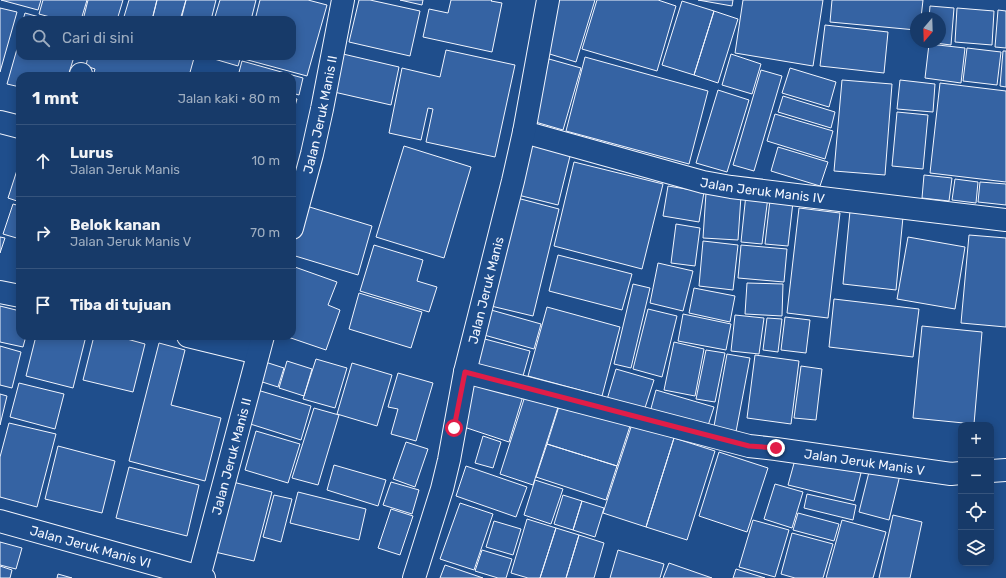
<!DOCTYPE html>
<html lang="id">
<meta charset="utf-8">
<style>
body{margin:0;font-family:Rubik,sans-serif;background:#244571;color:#f1f3f6}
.controls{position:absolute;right:12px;bottom:12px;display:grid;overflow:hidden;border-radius:8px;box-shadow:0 2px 10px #0003}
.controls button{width:36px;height:36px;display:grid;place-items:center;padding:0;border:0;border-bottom:1px solid #36547d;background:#173a69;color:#f1f3f6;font:20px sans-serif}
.compass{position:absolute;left:910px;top:12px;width:36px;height:36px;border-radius:50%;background:#173a69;box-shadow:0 2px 10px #0003;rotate:199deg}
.stop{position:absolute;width:12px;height:12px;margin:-9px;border:3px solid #e11d48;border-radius:50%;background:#fff}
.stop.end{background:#e11d48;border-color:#fff;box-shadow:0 1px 4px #0008}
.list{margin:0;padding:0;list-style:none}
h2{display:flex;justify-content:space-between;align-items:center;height:52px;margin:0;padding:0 16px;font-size:17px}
h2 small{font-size:13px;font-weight:400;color:#9eadc0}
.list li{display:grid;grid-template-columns:26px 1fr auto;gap:12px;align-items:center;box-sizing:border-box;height:72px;padding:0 16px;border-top:1px solid #36547d}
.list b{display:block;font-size:15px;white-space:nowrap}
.list p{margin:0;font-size:13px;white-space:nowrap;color:#9eadc0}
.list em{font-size:13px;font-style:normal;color:#9eadc0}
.icon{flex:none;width:22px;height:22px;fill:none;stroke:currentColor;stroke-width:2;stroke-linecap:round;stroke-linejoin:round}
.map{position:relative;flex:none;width:1006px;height:578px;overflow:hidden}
.search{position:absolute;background:#173a69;box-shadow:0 2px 10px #0003;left:16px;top:16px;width:280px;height:44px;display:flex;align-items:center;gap:10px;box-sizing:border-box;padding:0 14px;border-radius:12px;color:#9eadc0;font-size:15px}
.panel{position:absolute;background:#173a69;box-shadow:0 2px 10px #0003;left:16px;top:72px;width:280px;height:268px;border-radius:12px}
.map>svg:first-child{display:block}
</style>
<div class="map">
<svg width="1006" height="578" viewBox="0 0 1006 578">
<rect width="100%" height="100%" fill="#1f4e8c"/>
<path fill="#3563a3" stroke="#f2f6ff" d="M 1,0 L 41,0 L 38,10 Z
M 43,0 L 87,0 L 81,20 L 61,20 L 39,14 Z
M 88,0 L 123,0 L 117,20 L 83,20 Z
M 129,0 L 157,0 L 152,20 L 123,20 Z
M 157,0 L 186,0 L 180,20 L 152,20 Z
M 186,0 L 216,0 L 211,20 L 181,20 Z
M 220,0 L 256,0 L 251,20 L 214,20 Z
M 260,0 L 308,0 L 327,5 L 307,76 L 244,59 L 245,56 L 292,56 L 292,20 L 255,20 Z
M 359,0 L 370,0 L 420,11 L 410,56 L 349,42 Z
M 400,0 L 423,0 L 422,5 Z
M 451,0 L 492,0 L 491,1 L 502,3 L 492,52 L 423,37 L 429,9 L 448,13 Z
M 559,0 L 595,0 L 576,62 L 543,52 Z
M 597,0 L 658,0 L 676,6 L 657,71 L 582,49 Z
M 698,0 L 733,0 L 732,6 Z
M 743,0 L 823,0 L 813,66 L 735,53 Z
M 832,0 L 923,0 L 921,18 L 916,18 L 916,30 L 830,22 Z
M 682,1 L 714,11 L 694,75 L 662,65 Z
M 930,6 L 954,8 L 951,45 L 927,42 L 940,42 L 940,18 L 929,18 Z
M 0,8 L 17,12 L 0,72 Z
M 957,8 L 994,11 L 992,45 L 955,42 Z
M 998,10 L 1006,11 L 1006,48 L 995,47 Z
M 714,11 L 738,19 L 718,83 L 694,75 Z
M 25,13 L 50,20 L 23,20 Z
M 825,25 L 888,32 L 884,73 L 820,66 Z
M 19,42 L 20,42 L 20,56 L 71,56 L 74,57 L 68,76 L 20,76 L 20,87 L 7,84 Z
M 929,44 L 965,48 L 961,83 L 925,78 Z
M 967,48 L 1001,52 L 997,85 L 963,81 Z
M 446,50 L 515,65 L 495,157 L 426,142 L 433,109 L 428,108 L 421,140 L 389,133 L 402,68 L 440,77 Z
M 1003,51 L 1006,51 L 1006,87 L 1000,86 Z
M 343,54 L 399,67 L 391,105 L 334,92 Z
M 731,54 L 761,64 L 752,94 L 722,85 Z
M 88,56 L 185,56 L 194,58 L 189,76 L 93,76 L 95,69 L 86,66 Z
M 204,56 L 241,56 L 238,66 Z
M 585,57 L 708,91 L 689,164 L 566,131 Z
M 549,59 L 581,68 L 563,130 L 532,121 Z
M 242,61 L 303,78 L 299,95 L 292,93 L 292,76 L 238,76 Z
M 790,68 L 836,82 L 829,107 L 782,93 Z
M 761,70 L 782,76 L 754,171 L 733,165 Z
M 842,80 L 892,84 L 885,175 L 834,171 Z
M 900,80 L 935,84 L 933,112 L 897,109 Z
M 940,83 L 1006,91 L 1006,182 L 930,173 Z
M 718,90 L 749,100 L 727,172 L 696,163 Z
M 783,96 L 835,112 L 831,128 L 778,112 Z
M 292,98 L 297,99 L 292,116 Z
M 897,112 L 928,115 L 923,169 L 892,166 Z
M 775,114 L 833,131 L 825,159 L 767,141 Z
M 531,142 L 571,152 L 558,205 L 518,195 Z
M 404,146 L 471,167 L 444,258 L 376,237 Z
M 778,147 L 828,162 L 820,186 L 771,171 Z
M 20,161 L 20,202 L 8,198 Z
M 574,162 L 663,184 L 642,269 L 554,246 Z
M 924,175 L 952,178 L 949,201 L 922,198 Z
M 955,179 L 978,182 L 976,203 L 952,200 Z
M 980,182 L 1006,184 L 1006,205 L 978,202 Z
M 668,186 L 704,192 L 699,222 L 663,216 Z
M 706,193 L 741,196 L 738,240 L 703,238 Z
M 746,194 L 768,197 L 762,244 L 741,242 Z
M 517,198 L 559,209 L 533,316 L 491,306 Z
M 770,200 L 793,202 L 788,246 L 765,244 Z
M 13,204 L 20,206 L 20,239 L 3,234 Z
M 303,205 L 372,226 L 358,275 L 292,255 L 292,243 Z
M 799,208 L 840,213 L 828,318 L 787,313 Z
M 850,211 L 903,217 L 896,290 L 843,284 Z
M 676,224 L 700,228 L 695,266 L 671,263 Z
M 969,235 L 1006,238 L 1006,327 L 961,323 Z
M 0,237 L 5,238 L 0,253 Z
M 908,237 L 965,247 L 955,309 L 897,299 Z
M 703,241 L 738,245 L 733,290 L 699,286 Z
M 374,245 L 423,260 L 417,281 L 437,287 L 429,312 L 360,291 Z
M 741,245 L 787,249 L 784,282 L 738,278 Z
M 558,255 L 632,274 L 622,310 L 549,291 Z
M 658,263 L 693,271 L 683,311 L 650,303 Z
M 292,266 L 337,282 L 328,305 L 340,310 L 326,350 L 285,336 L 292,336 L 292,305 L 294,299 L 292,298 Z
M 747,283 L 783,284 L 782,316 L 745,314 Z
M 633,284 L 650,288 L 631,368 L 614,364 Z
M 694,288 L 735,296 L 730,322 L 689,313 Z
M 359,293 L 422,312 L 411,348 L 349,329 Z
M 834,299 L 919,309 L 913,357 L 829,347 Z
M 0,306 L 20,311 L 20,336 L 26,336 L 23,347 L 0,342 Z
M 547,307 L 620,327 L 602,396 L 528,376 Z
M 484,308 L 541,324 L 534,349 L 477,333 Z
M 648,309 L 677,316 L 662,377 L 633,369 Z
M 683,314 L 731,324 L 726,350 L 678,341 Z
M 735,315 L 764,318 L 759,354 L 731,351 Z
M 785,317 L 810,320 L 806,353 L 781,350 Z
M 767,318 L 782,319 L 778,352 L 763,350 Z
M 922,326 L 982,332 L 974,424 L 913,418 Z
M 36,336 L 86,336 L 73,388 L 26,376 Z
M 94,336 L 116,336 L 145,344 L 133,392 L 83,380 Z
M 481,338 L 530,351 L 521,383 L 473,370 Z
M 674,342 L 704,349 L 695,396 L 664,390 Z
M 159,343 L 185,350 L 171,405 L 221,418 L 205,481 L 129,461 Z
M 0,346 L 21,352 L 12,388 L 0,385 Z
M 706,350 L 725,353 L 715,402 L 696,399 Z
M 727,354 L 750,358 L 735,437 L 713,432 Z
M 755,355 L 799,361 L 791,424 L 747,418 Z
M 316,359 L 347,368 L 335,408 L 303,399 Z
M 259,360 L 284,368 L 278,387 L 253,379 Z
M 287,361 L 312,369 L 304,396 L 279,388 Z
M 352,363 L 392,375 L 377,426 L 337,414 Z
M 801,366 L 822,369 L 816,420 L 794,418 Z
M 616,369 L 654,380 L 643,414 L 606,403 Z
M 398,373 L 433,383 L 416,441 L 391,434 L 398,409 L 388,407 Z
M 475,381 L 523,396 L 509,442 L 461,426 Z
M 19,383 L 64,394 L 55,429 L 10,417 Z
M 254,389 L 311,406 L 301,440 L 244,422 Z
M 656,390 L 714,407 L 706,432 L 649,416 Z
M 526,393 L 559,404 L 533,485 L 500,474 Z
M 0,394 L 7,396 L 0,425 Z
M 560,403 L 630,426 L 617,466 L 547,444 Z
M 314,408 L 339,415 L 318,485 L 292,478 Z
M 9,423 L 56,434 L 37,507 L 0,497 L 0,457 Z
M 632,424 L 674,438 L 646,527 L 603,513 Z
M 256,431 L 300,444 L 288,483 L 245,470 Z
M 483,436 L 501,442 L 493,468 L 475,463 Z
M 674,438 L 715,451 L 687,540 L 646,527 Z
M 406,442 L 428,449 L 415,487 L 393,479 Z
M 547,444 L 617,466 L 606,500 L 536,477 Z
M 58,446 L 115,461 L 102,513 L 45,499 Z
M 719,452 L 768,468 L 747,532 L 699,516 Z
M 796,456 L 861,473 L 854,501 L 788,485 Z
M 334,465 L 386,480 L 378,506 L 327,490 Z
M 466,466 L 527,487 L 516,517 L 456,496 Z
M 129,467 L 199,485 L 187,536 L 116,518 Z
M 870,468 L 900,475 L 889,520 L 859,512 Z
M 535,480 L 563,489 L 551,524 L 524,515 Z
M 233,482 L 272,492 L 254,561 L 215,552 Z
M 391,482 L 419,490 L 412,514 L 383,505 Z
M 775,484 L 803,492 L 792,528 L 764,519 Z
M 298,492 L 366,509 L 359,540 L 290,523 Z
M 807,494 L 856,505 L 853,520 L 804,508 Z
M 274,495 L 292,499 L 281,542 L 263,537 Z
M 563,495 L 582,501 L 573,530 L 554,524 Z
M 582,501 L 604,508 L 595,537 L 573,530 Z
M 460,503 L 493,514 L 474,570 L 440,559 Z
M 391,509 L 413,516 L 400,555 L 378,548 Z
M 798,513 L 839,524 L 834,541 L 793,530 Z
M 893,515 L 922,522 L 910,578 L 879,578 Z
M 527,519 L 556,528 L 540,578 L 528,578 L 511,573 Z
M 753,520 L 789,530 L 775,577 L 739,567 Z
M 842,520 L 886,532 L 873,578 L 826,578 Z
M 494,521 L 521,529 L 513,555 L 486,547 Z
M 556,528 L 579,535 L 566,578 L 540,578 Z
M 792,533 L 833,544 L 823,578 L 795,578 L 781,574 Z
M 579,535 L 604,543 L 594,578 L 566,578 Z
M 0,542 L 22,548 L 16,569 L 0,565 Z
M 482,550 L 512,559 L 506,578 L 498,578 L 475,571 Z
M 618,550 L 664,564 L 660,578 L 610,578 Z
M 669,563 L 712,578 L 663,578 Z
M 445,565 L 483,578 L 440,578 Z
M 0,566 L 12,570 L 10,578 L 0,578 Z
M 736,569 L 765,578 L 733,578 Z
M 58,574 L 72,578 L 57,578 Z"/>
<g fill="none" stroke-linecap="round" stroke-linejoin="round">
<defs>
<g id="street">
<path d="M 81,76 L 81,74"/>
<path d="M 0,122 L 20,127"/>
<path id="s1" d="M 524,132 L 703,182 L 731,187 L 1006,220"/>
<path id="s2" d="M 292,228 L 312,154 L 322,109 L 343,0"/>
<path d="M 0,292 L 20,296"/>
<path d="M 188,336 L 258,353"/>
<path id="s3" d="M 465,372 L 749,446 L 776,449 L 951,474 L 961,473"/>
<path d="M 991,471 L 1006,470"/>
<path id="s4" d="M 0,521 L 204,578"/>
<path id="s5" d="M 199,577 L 263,336"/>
<path id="s6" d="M 414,578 L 442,489 L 449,460 L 465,372 L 513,181 L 524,132 L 548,0"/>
</g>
</defs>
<use href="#street" stroke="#f2f6ff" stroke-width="24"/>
<use href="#street" stroke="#1f4e8c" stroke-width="22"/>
</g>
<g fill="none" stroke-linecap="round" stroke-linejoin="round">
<path stroke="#e11d48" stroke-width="5" d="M 454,428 L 465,372 L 749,446 L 776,448"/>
</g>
<g text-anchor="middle" stroke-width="3" stroke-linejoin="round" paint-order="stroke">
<g font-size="13" fill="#f2f6ff" stroke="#1f4e8c">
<text dy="5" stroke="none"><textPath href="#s2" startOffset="117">Jalan Jeruk Manis II</textPath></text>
<text dy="5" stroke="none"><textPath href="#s1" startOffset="246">Jalan Jeruk Manis IV</textPath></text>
<text dy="5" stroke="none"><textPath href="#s6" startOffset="297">Jalan Jeruk Manis</textPath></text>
<text dy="5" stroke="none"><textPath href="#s5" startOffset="125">Jalan Jeruk Manis II</textPath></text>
<text dy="5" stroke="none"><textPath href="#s3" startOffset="410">Jalan Jeruk Manis V</textPath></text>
<text dy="5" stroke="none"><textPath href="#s4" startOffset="94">Jalan Jeruk Manis VI</textPath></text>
</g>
</g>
</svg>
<div class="controls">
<button>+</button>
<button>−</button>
<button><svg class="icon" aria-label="locate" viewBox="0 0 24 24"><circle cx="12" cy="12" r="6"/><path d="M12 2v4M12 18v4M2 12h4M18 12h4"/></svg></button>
<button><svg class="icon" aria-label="layers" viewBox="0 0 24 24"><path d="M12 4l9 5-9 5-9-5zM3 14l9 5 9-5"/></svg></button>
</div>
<svg class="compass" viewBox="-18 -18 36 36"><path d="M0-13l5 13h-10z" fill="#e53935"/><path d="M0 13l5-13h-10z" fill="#9eadc0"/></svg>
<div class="stop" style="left:454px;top:428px"></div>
<div class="stop end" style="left:776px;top:448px"></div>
<div class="search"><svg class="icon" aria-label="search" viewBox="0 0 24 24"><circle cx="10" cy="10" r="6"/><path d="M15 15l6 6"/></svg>Cari di sini</div>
<section class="panel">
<h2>1 mnt<small>Jalan kaki · 80 m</small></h2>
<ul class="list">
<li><svg class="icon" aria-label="ahead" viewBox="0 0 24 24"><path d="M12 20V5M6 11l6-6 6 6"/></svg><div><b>Lurus</b><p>Jalan Jeruk Manis</p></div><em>10 m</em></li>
<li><svg class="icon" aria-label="right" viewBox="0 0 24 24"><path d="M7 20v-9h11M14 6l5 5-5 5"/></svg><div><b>Belok kanan</b><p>Jalan Jeruk Manis V</p></div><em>70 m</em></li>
<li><svg class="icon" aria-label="arrive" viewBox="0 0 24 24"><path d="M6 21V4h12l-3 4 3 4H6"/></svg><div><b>Tiba di tujuan</b></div></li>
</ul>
</section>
</div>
